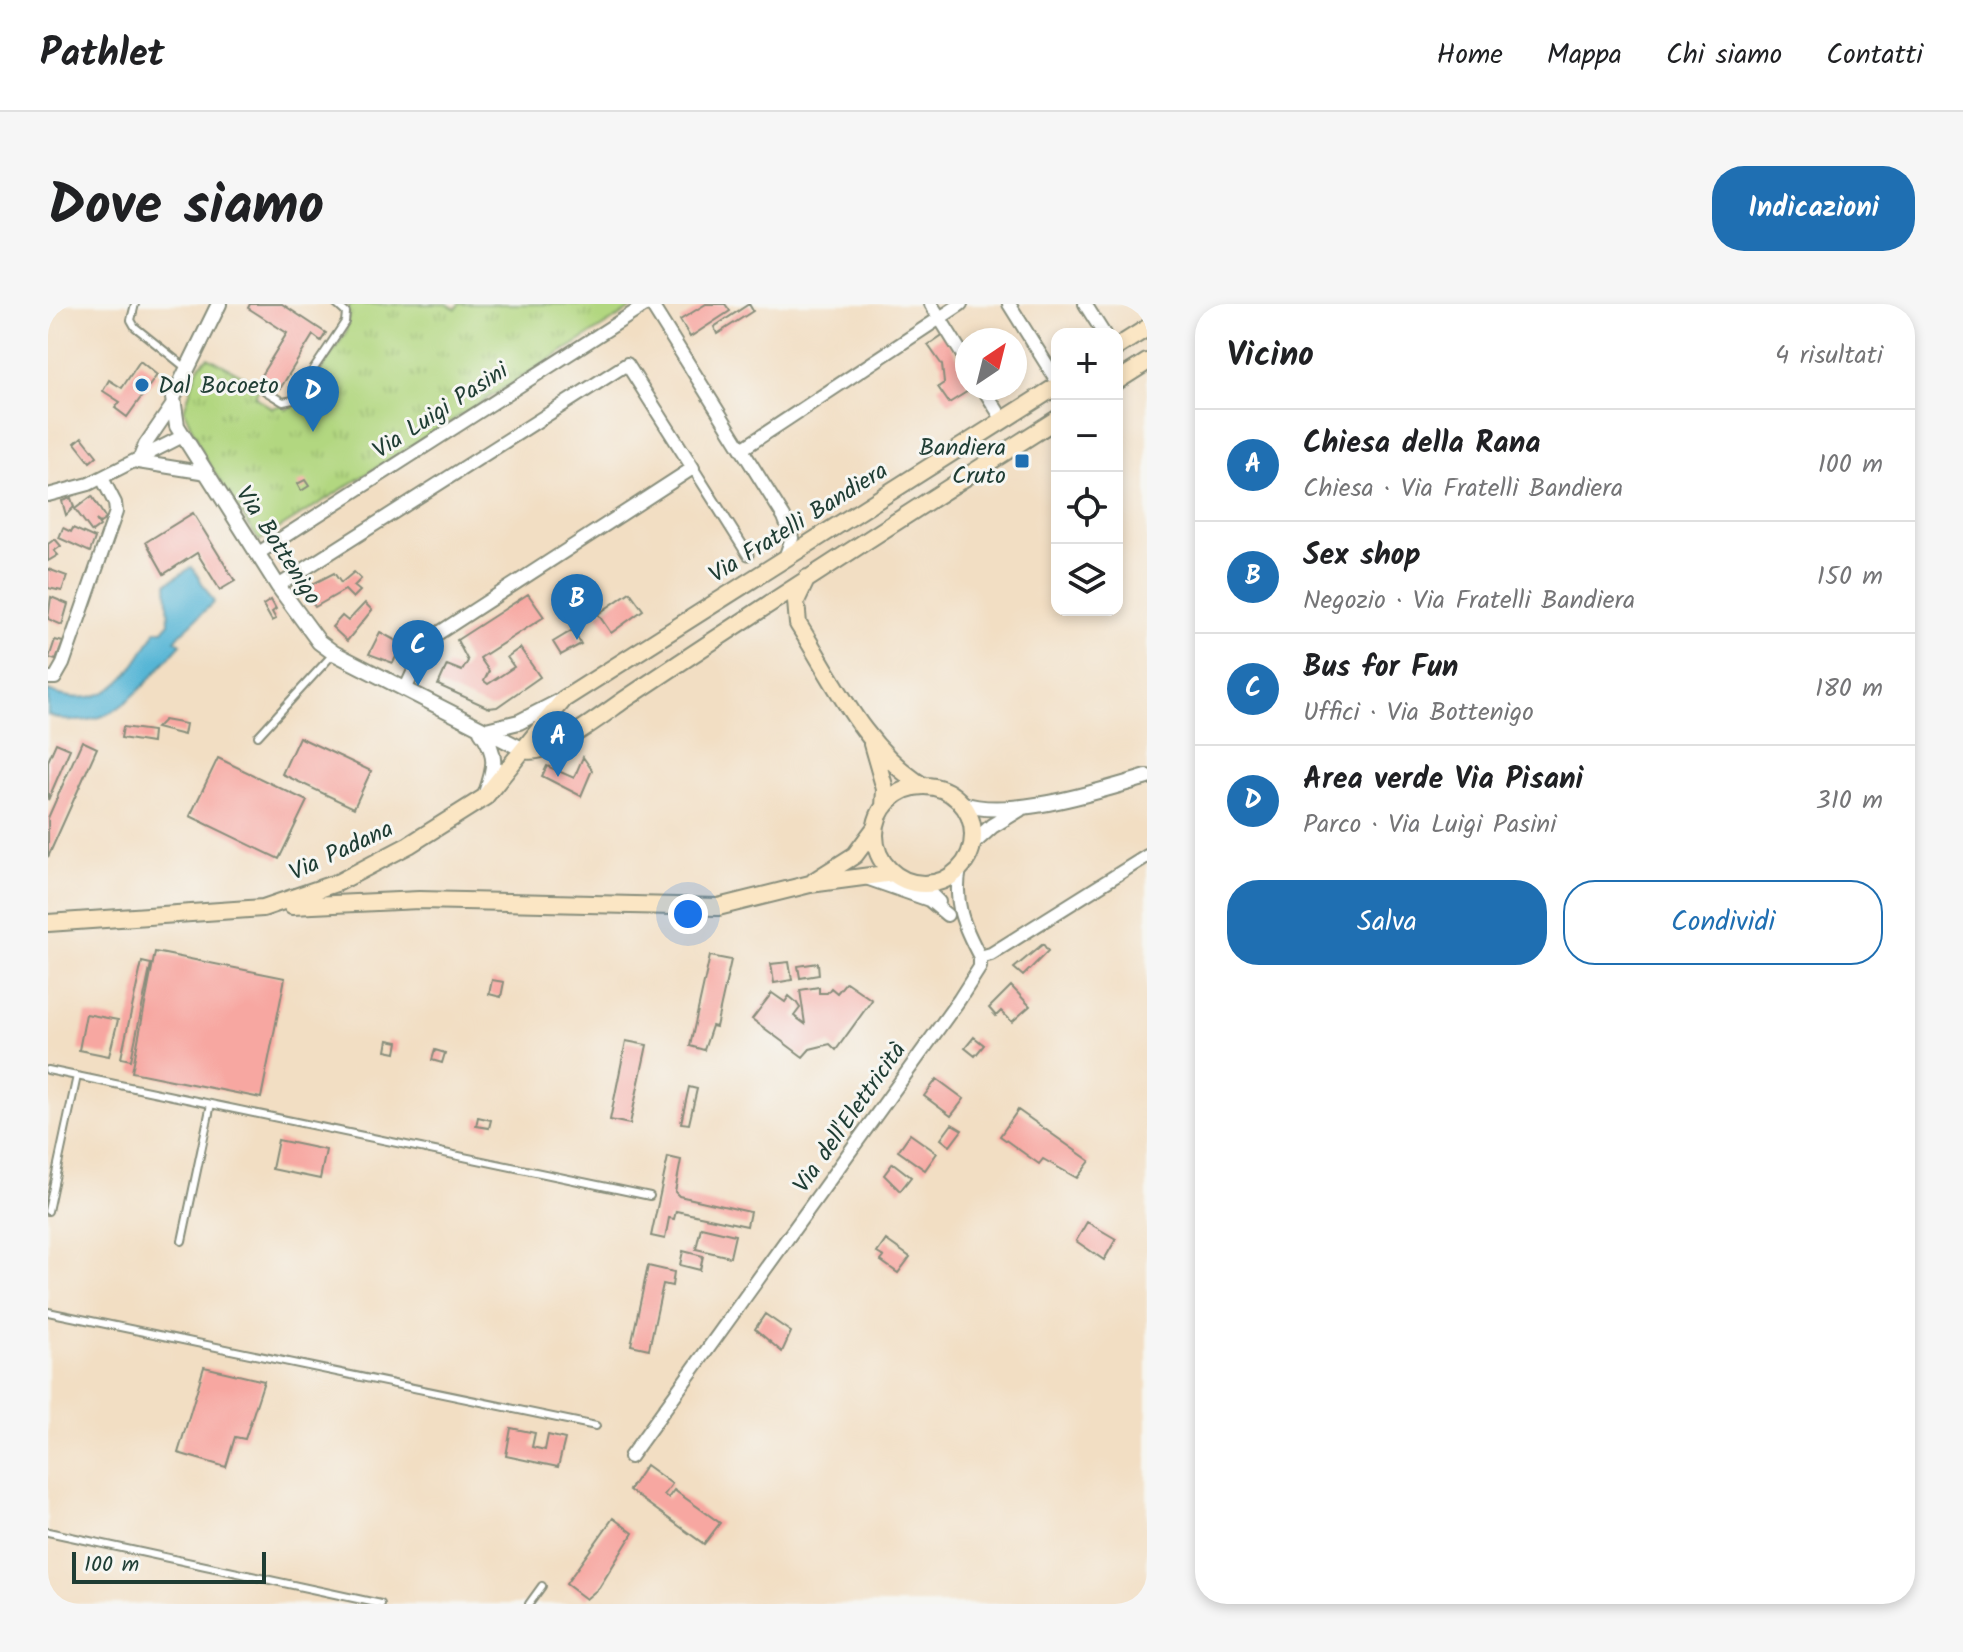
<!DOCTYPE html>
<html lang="it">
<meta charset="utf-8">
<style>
body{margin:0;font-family:Kalam,sans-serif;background:#f6f6f6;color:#202124}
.controls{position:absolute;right:24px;top:24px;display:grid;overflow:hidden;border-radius:16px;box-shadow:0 4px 12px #0003}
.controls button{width:72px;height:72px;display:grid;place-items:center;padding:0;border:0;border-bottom:2px solid #e0e0e0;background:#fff;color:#202124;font:40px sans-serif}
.compass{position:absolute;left:907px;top:24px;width:72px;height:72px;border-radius:50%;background:#fff;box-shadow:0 4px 12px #0003;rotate:35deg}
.scale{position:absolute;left:24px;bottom:20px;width:194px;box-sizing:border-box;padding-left:8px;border:4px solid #1f3d34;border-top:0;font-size:22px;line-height:28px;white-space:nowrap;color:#1f3d34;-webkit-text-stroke:6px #f6f6f2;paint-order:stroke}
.you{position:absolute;left:640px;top:610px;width:28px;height:28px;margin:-20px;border:6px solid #fff;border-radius:50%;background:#1a73e8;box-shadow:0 0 0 12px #1a73e833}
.badge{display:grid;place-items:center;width:52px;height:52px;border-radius:50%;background:#1f6fb2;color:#fff;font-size:26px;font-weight:700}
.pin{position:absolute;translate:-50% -66px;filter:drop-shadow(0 2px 4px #0008)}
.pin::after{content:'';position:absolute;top:42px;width:28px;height:24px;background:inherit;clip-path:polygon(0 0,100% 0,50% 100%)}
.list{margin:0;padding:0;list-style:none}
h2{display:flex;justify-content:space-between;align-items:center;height:104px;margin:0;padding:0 32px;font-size:34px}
h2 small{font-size:26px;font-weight:400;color:#757577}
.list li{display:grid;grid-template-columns:52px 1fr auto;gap:24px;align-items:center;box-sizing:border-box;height:112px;padding:0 32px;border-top:2px solid #e0e0e0}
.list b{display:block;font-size:30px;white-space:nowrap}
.list p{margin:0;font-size:26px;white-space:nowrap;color:#757577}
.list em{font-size:26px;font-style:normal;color:#757577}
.actions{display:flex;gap:16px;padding:24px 32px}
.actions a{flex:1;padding:18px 0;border:2px solid #1f6fb2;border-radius:32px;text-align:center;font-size:28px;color:#1f6fb2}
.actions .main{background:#1f6fb2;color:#fff}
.icon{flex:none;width:44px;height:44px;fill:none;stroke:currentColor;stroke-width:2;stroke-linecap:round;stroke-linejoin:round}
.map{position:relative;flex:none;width:1099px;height:1300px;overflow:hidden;border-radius:32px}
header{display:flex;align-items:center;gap:48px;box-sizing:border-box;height:112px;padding:0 40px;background:#fff;border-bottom:2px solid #e0e0e0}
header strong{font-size:38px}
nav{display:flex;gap:44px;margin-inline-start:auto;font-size:28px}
.intro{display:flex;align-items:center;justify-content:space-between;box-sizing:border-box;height:192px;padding:0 48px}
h1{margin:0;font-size:56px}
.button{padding:20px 36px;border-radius:32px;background:#1f6fb2;color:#fff;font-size:28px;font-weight:700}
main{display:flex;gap:48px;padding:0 48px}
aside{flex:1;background:#fff;border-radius:32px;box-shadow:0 4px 12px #0003}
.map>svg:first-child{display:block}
</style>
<header>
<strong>Pathlet</strong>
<nav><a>Home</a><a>Mappa</a><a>Chi siamo</a><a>Contatti</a></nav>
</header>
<div class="intro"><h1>Dove siamo</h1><a class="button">Indicazioni</a></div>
<main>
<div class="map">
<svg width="1099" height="1300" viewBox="0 0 1099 1300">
<defs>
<pattern id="grass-tufts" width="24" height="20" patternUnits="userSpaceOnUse" patternTransform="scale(2)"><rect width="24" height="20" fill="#b2d780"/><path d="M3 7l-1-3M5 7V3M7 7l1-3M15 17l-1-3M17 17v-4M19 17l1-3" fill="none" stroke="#99b96f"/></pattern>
</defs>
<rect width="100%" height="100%" fill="#f6f6f2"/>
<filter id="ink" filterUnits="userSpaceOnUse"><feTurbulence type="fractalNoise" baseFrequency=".0125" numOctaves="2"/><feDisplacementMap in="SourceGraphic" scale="16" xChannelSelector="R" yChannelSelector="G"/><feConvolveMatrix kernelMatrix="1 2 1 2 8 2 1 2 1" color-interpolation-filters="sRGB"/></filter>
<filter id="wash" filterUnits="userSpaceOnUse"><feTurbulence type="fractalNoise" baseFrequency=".006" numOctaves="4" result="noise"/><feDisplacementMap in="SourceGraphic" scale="32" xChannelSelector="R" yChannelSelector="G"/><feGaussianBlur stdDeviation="1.8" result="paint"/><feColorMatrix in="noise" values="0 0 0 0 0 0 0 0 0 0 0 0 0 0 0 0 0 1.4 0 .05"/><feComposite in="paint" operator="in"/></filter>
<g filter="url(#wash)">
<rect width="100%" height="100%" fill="#f2dec3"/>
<path fill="url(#grass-tufts)" stroke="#688a5a" stroke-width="2" d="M 301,0 L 399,0 L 408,5 L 411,0 L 591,0 L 211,237 L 155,151 L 136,106 L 150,63 L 160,53 L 212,81 L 207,93 L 224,104 L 234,101 L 238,106 L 254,96 L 298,28 Z"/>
<path fill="#57b6d6" stroke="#3b7a85" stroke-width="2" d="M 144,263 L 166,298 L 132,330 L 127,336 L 133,340 C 95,380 63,436 0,411 L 0,387 C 57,410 82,373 108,326 L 115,326 L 121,319 L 119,279 Z"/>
<g id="blocks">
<path fill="#f7a7a1" d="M 202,0 L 234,0 L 278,29 L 273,37 L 265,31 L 232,85 L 212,73 L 239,29 L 200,4 Z
M 658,0 L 677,0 L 682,7 L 642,33 L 632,16 Z
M 701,0 L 705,7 L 669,30 L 666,23 Z
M 896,30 L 919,70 L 919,84 L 925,84 L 901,99 L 890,83 L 896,79 L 894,61 L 880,41 Z
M 92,57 L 109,71 L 79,113 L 67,104 L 72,98 L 55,87 L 61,76 L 74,84 Z
M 34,133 L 49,152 L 42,158 L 27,139 Z
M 257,176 L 261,182 L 253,187 L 249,180 Z
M 44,192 L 58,215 L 52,219 L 48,216 L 52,222 L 44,228 L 27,205 Z
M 23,194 L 26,203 L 18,211 L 14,197 Z
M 145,209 L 187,277 L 172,286 L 149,249 L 116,270 L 98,238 Z
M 15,224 L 23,228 L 25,224 L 47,234 L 42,248 L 11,234 Z
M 7,235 L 13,242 L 6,247 L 10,251 L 0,257 L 0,240 Z
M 0,265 L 19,272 L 14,287 L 0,284 Z
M 306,268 L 313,275 L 306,282 L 312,287 L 305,294 L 297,286 L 267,303 L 255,285 L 286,269 L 293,279 Z
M 582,288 L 595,306 L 563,329 L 550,310 Z
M 480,290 L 496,313 L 432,354 L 441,367 L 436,377 L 440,380 L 466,363 L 459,353 L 472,344 L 492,373 L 449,403 L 441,404 L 390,381 L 399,361 L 414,367 L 420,357 L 409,336 Z
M 3,293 L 20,300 L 14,321 L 0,315 Z
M 223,296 L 228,305 L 224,308 L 228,315 L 224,317 L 215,301 Z
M 317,299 L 324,306 L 299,337 L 284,323 L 294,312 L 300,317 Z
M 525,326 L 533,340 L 513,351 L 505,338 Z
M 332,328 L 354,340 L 345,359 L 321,350 Z
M 7,336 L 15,338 L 8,356 L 1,354 Z
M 116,416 L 138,420 L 136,431 L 108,424 Z
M 75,423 L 105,427 L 104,439 L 73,434 Z
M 251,433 L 323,467 L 306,504 L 234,470 Z
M 34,437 L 49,444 L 0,553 L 0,514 Z
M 8,439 L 22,445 L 0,496 L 0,457 Z
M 535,453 L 544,466 L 533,492 L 494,472 L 499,462 L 526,474 Z
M 170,454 L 259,497 L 231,555 L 142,512 Z
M 995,640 L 1000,647 L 975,672 L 966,664 Z
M 107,648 L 237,674 L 213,794 L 84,768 Z
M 662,652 L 683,656 L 668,723 L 664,722 L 656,746 L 642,742 Z
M 94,658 L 103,660 L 83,756 L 73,754 Z
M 741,658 L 744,676 L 726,679 L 723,660 Z
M 770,659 L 771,671 L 752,674 L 750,662 Z
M 444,676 L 456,678 L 453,693 L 441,690 Z
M 798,678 L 824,696 L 788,746 L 782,740 L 762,745 L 755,753 L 704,715 L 724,689 L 737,698 L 741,692 L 748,698 L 752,704 L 746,712 L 757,720 L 752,686 L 771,683 L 771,689 L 779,689 L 783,684 L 789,689 Z
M 963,682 L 982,702 L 964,718 L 953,707 L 948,712 L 941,704 Z
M 38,710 L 70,716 L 61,752 L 31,746 Z
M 926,733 L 936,741 L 927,752 L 917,744 Z
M 340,736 L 350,738 L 348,749 L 338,747 Z
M 578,737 L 599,741 L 582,820 L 562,816 Z
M 387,746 L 397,749 L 394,759 L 384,756 Z
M 889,775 L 916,795 L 903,812 L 876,792 Z
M 641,783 L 649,785 L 641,820 L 633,819 Z
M 970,806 L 1042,857 L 1029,874 L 995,855 L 991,860 L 952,832 Z
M 430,813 L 443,816 L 441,824 L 428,822 Z
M 904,820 L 914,826 L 902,842 L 893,835 Z
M 862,830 L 889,849 L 877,866 L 850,847 Z
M 230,836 L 278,846 L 272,875 L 224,865 Z
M 620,853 L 633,856 L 627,888 L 631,892 L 702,908 L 699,922 L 628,907 L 626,915 L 621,914 L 617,935 L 603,932 Z
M 845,859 L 863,873 L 852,887 L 836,871 Z
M 1039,918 L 1068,935 L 1056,956 L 1028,937 Z
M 653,923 L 687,931 L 682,953 L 648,945 Z
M 838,936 L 862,953 L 850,969 L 833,957 L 836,953 L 829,949 Z
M 635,947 L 655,952 L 652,966 L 632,961 Z
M 600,962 L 626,968 L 624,982 L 615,980 L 601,1045 L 583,1041 Z
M 717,1010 L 743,1028 L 734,1048 L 707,1025 Z
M 156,1063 L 216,1077 L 197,1135 L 187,1133 L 178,1163 L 130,1149 Z
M 463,1124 L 487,1129 L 484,1143 L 497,1146 L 500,1131 L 517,1135 L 510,1163 L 458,1152 Z
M 598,1161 L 624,1180 L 616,1191 L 620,1194 L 626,1186 L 672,1219 L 656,1240 L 581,1186 Z
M 565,1214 L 585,1229 L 551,1284 L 538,1295 L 518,1280 Z"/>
</g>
</g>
<g filter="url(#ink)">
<use href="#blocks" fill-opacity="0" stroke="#888e7c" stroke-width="2"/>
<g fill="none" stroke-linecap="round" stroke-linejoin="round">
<defs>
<path id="service" d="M 87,0 L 83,16 L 87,23 L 138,64
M 217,87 L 235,98 L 245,96 L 297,18 L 298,9 L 288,0
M 210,432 L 286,349
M 0,766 L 602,892
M 0,907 L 29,772
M 134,937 L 163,800
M 0,1008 L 548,1122
M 0,1228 L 333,1300
M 481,1300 L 494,1282"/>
<path id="pedestrian" d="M 645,164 L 700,251"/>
<path id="minor" d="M 603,0 L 736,213 L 744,234 L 737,254
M 883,0 L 919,58
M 961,0 L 1009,77
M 1037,0 L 1056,30
M 935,84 L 955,116
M 694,145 L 913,0
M 90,158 L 159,169
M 90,158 L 97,141 L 123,103
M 0,191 L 41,180 L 135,132
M 209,250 L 599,0
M 230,282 L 579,60 L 645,164 L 380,336 L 357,386
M 0,374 L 7,374 L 15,360 L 68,208 L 67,199 L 54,174
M 912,565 C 905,599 916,623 932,653
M 818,574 L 881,596 L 899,611
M 872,579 L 891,598
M 932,653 L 943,650 L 1099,552
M 582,1153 L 911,696 L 932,663 L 932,653"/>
<path id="tertiary" d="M 171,0 L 125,94 L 129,122 L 230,282 L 271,338 L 286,349 L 476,446
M 433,427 C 450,450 447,464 438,489
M 434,427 L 471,418 L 514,396
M 913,499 C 958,517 1052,487 1099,473
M 924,540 L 944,522 L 972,505"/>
<path id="secondary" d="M 1069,43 L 1099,24
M 1069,77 L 1099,58
M 759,274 L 748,297 L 750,320 C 786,377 816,445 875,482
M 824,440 L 837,485 L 836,503
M 476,446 C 502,453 554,411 576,396 C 719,300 864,207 1009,115
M827 531a49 49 0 1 1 98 0a49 49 0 1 1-98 0Z
M 766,577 L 807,551 L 827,524
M 244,602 L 371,596 L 670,603 L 762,580 L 845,569
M 0,619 L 215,604 L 291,578 L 361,541 L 437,493 L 516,395 L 1009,82"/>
</defs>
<use href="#service" stroke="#888e7c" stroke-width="10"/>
<use href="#pedestrian" stroke="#888e7c" stroke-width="13"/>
<use href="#minor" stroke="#888e7c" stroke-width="16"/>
<use href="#tertiary" stroke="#888e7c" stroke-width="18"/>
<use href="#secondary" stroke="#888e7c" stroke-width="20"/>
<use href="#service" stroke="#fff" stroke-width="6"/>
<use href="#pedestrian" stroke="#fff" stroke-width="9"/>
<use href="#minor" stroke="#fff" stroke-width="12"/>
<use href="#tertiary" stroke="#fff" stroke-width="14"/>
<use href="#secondary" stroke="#fbe6c4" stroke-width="16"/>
</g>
</g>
<g fill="#1f6fb2" stroke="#f6f6f2" stroke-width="3">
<circle cx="94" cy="81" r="8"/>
<rect x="966" y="149" width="16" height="16" rx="4"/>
</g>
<g text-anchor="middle" stroke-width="6" stroke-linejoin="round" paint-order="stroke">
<g font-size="24" fill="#1f3d34" stroke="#f6f6f2" text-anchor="start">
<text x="110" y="89">Dal Bocoeto</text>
<text x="958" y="151" text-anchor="end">Bandiera<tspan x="958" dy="28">Cruto</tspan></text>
</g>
<g font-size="24" fill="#1f3d34" stroke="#f6f6f2">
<text transform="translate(392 106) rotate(-33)" y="8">Via Luigi Pasini</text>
<text transform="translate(750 218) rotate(-32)" y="8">Via Fratelli Bandiera</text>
<text transform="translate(231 241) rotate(57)" y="8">Via Bottenigo</text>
<text transform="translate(293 546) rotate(-25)" y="8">Via Padana</text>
<text transform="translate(801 813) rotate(-55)" y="8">Via dell'Elettricità</text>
</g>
</g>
</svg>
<div class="controls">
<button>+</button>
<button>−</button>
<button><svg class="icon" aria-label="locate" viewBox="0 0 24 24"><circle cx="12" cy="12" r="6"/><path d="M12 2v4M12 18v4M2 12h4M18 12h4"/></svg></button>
<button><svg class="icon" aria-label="layers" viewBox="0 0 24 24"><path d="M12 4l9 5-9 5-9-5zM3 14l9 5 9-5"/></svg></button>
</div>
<svg class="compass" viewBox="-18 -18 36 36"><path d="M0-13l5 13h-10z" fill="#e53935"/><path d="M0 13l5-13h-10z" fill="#757577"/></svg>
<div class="scale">100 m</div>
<div class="you"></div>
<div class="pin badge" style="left:510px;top:473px">A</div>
<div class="pin badge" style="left:529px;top:336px">B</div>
<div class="pin badge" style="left:370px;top:382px">C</div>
<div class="pin badge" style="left:265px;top:128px">D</div>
</div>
<aside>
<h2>Vicino<small>4 risultati</small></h2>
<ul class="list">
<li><span class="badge">A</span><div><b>Chiesa della Rana</b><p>Chiesa · Via Fratelli Bandiera</p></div><em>100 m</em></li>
<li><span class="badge">B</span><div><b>Sex shop</b><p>Negozio · Via Fratelli Bandiera</p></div><em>150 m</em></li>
<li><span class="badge">C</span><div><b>Bus for Fun</b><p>Uffici · Via Bottenigo</p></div><em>180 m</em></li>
<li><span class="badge">D</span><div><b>Area verde Via Pisani</b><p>Parco · Via Luigi Pasini</p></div><em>310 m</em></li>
</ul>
<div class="actions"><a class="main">Salva</a><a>Condividi</a></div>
</aside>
</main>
